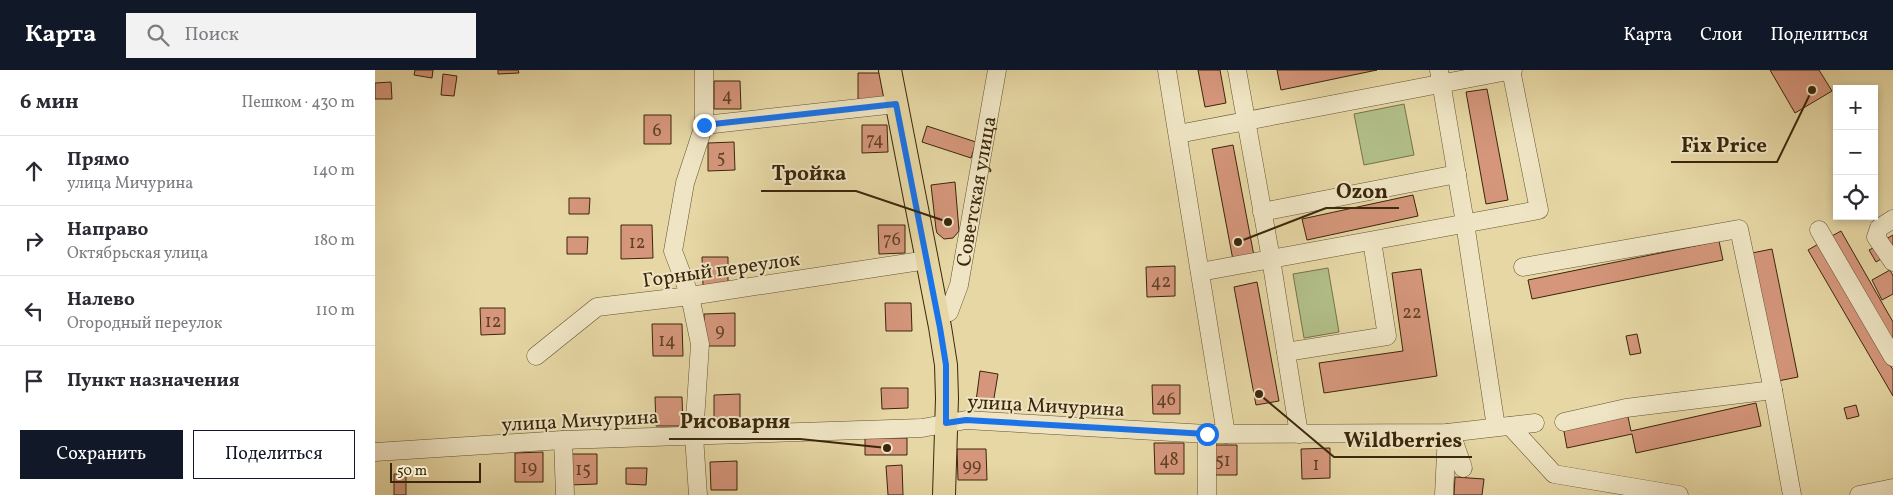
<!DOCTYPE html>
<html lang="ru">
<meta charset="utf-8">
<style>
body{margin:0;font-family:Vollkorn,serif;background:#f2f2f3;color:#2b2b33}
.controls{position:absolute;right:15px;top:15px;display:grid;overflow:hidden;border-radius:0px;box-shadow:0 2px 8px #0003}
.controls button{width:45px;height:45px;display:grid;place-items:center;padding:0;border:0;border-bottom:1px solid #e1e1e2;background:#fff;color:#2b2b33;font:25px sans-serif}
.scale{position:absolute;left:15px;bottom:12px;width:91px;box-sizing:border-box;padding-left:5px;border:2px solid #3a260b;border-top:0;font-size:14px;line-height:18px;white-space:nowrap;color:#3a260b;-webkit-text-stroke:4px #efe5c4;paint-order:stroke}
.stop{position:absolute;width:15px;height:15px;margin:-11px;border:4px solid #1a73e8;border-radius:50%;background:#fff}
.stop.end{background:#1a73e8;border-color:#fff;box-shadow:0 1px 5px #0008}
.list{margin:0;padding:0;list-style:none}
h2{display:flex;justify-content:space-between;align-items:center;height:65px;margin:0;padding:0 20px;font-size:21px}
h2 small{font-size:16px;font-weight:400;color:#7c7c81}
.list li{display:grid;grid-template-columns:32px 1fr auto;gap:15px;align-items:center;box-sizing:border-box;height:70px;padding:0 20px;border-top:1px solid #e1e1e2}
.list b{display:block;font-size:19px;white-space:nowrap}
.list p{margin:0;font-size:16px;white-space:nowrap;color:#7c7c81}
.list em{font-size:16px;font-style:normal;color:#7c7c81}
.actions{display:flex;gap:10px;padding:15px 20px}
.actions a{flex:1;padding:11px 0;border:1px solid #111827;border-radius:0px;text-align:center;font-size:18px;color:#111827}
.actions .main{background:#111827;color:#fff}
.icon{flex:none;width:28px;height:28px;fill:none;stroke:currentColor;stroke-width:2;stroke-linecap:round;stroke-linejoin:round}
.map{position:relative;flex:none;width:1518px;height:425px;overflow:hidden}
header{display:flex;align-items:center;gap:30px;box-sizing:border-box;height:70px;padding:0 25px;background:#111827;color:#fff}
header strong{font-size:24px}
nav{display:flex;gap:28px;margin-inline-start:auto;font-size:18px}
.search{width:350px;height:45px;background:#f2f2f3;display:flex;align-items:center;gap:12px;box-sizing:border-box;padding:0 18px;border-radius:0px;color:#7c7c81;font-size:19px}
main{display:flex}
aside{flex:1;background:#fff}
.map>svg:first-child{display:block}
</style>
<header>
<strong>Карта</strong>
<div class="search"><svg class="icon" aria-label="search" viewBox="0 0 24 24"><circle cx="10" cy="10" r="6"/><path d="M15 15l6 6"/></svg>Поиск</div>
<nav><a>Карта</a><a>Слои</a><a>Поделиться</a></nav>
</header>
<main>
<aside>
<h2>6 мин<small>Пешком · 430 m</small></h2>
<ul class="list">
<li><svg class="icon" aria-label="ahead" viewBox="0 0 24 24"><path d="M12 20V5M6 11l6-6 6 6"/></svg><div><b>Прямо</b><p>улица Мичурина</p></div><em>140 m</em></li>
<li><svg class="icon" aria-label="right" viewBox="0 0 24 24"><path d="M7 20v-9h11M14 6l5 5-5 5"/></svg><div><b>Направо</b><p>Октябрьская улица</p></div><em>180 m</em></li>
<li><svg class="icon" aria-label="left" viewBox="0 0 24 24"><path d="M17 20v-9H6M10 6l-5 5 5 5"/></svg><div><b>Налево</b><p>Огородный переулок</p></div><em>110 m</em></li>
<li><svg class="icon" aria-label="arrive" viewBox="0 0 24 24"><path d="M6 21V4h12l-3 4 3 4H6"/></svg><div><b>Пункт назначения</b></div></li>
</ul>
<div class="actions"><a class="main">Сохранить</a><a>Поделиться</a></div>
</aside>
<div class="map">
<svg width="1518" height="425" viewBox="0 0 1518 425">
<rect width="100%" height="100%" fill="#e6d7a4"/>
<filter id="stains"><feTurbulence type="fractalNoise" baseFrequency=".004" numOctaves="4"/><feColorMatrix values="0 0 0 0 .2 0 0 0 0 .09 0 0 0 0 .02 0 0 0 .5 -.17"/></filter>
<radialGradient id="worn" r=".72"><stop offset=".6" stop-color="#630" stop-opacity="0"/><stop offset="1" stop-color="#630" stop-opacity=".3"/></radialGradient>
<path fill="#b2bf88" stroke="#76724a" d="M 1029,34 L 1039,85 L 989,95 L 979,44 Z
M 953,198 L 964,262 L 929,268 L 918,204 Z"/>
<path fill="#d5967b" stroke="#3a260b" d="M 40,0 L 58,0 L 57,8 L 39,5 Z
M 123,0 L 143,0 L 144,3 L 123,4 Z
M 823,0 L 845,0 L 851,33 L 830,37 Z
M 902,0 L 1002,0 L 906,20 Z
M 1395,0 L 1444,0 L 1457,21 L 1420,43 Z
M 483,3 L 508,3 L 509,30 L 483,30 Z
M 68,4 L 82,6 L 79,26 L 66,25 Z
M 339,11 L 365,11 L 366,39 L 339,39 Z
M 16,12 L 17,29 L 0,29 L 0,13 Z
M 1112,19 L 1133,130 L 1111,134 L 1091,22 Z
M 269,45 L 296,45 L 296,74 L 269,74 Z
M 487,55 L 512,55 L 513,82 L 487,83 Z
M 552,56 L 601,72 L 596,88 L 547,72 Z
M 359,72 L 360,100 L 333,101 L 333,73 Z
M 858,75 L 879,186 L 858,190 L 837,79 Z
M 580,112 L 584,161 L 578,168 L 569,169 L 562,163 L 561,159 L 556,115 Z
M 1038,125 L 1043,146 L 932,170 L 927,149 Z
M 194,128 L 215,128 L 214,144 L 194,144 Z
M 246,155 L 277,155 L 278,188 L 246,189 Z
M 503,155 L 530,155 L 530,183 L 504,184 Z
M 1466,161 L 1518,252 L 1518,276 L 1455,167 Z
M 1518,165 L 1518,182 L 1511,169 Z
M 192,167 L 213,167 L 212,184 L 192,184 Z
M 1344,171 L 1348,190 L 1157,229 L 1153,210 Z
M 1445,173 L 1518,300 L 1518,326 L 1433,180 Z
M 1500,177 L 1506,189 L 1501,192 L 1494,180 Z
M 1397,179 L 1423,307 L 1403,311 L 1377,183 Z
M 327,187 L 353,187 L 353,215 L 328,215 Z
M 800,196 L 800,226 L 772,227 L 771,197 Z
M 1046,199 L 1062,306 L 949,323 L 944,293 L 1028,281 L 1017,203 Z
M 1515,200 L 1518,206 L 1518,224 L 1507,230 L 1497,210 Z
M 882,212 L 904,331 L 881,335 L 859,217 Z
M 510,233 L 536,233 L 537,261 L 511,261 Z
M 105,238 L 130,238 L 130,264 L 106,265 Z
M 360,243 L 360,276 L 330,276 L 329,244 Z
M 277,254 L 307,254 L 308,286 L 278,286 Z
M 1262,264 L 1266,283 L 1255,285 L 1251,266 Z
M 605,301 L 623,304 L 618,334 L 601,331 Z
M 777,315 L 805,315 L 805,344 L 778,344 Z
M 506,318 L 533,318 L 533,338 L 507,339 Z
M 365,324 L 365,352 L 339,353 L 339,325 Z
M 280,327 L 307,327 L 308,356 L 281,356 Z
M 1381,333 L 1386,356 L 1261,383 L 1257,364 L 1192,378 L 1188,356 L 1252,342 L 1256,361 Z
M 1481,335 L 1484,346 L 1472,349 L 1469,338 Z
M 490,368 L 532,368 L 532,385 L 490,385 Z
M 779,373 L 809,373 L 809,404 L 780,404 Z
M 833,375 L 862,375 L 862,405 L 834,405 Z
M 955,378 L 955,408 L 927,409 L 926,379 Z
M 582,379 L 611,379 L 612,410 L 583,410 Z
M 168,382 L 168,412 L 140,412 L 140,383 Z
M 193,384 L 222,384 L 222,414 L 194,415 Z
M 362,391 L 362,420 L 336,420 L 335,392 Z
M 527,395 L 528,425 L 513,425 L 511,396 Z
M 251,398 L 272,398 L 271,415 L 251,414 Z
M 19,404 L 31,404 L 31,425 L 19,425 Z
M 1080,407 L 1109,409 L 1107,425 L 1079,425 Z"/>
<g fill="none" stroke-linecap="round" stroke-linejoin="round">
<defs>
<g id="minor">
<path d="M 792,0 L 851,364"/>
<path d="M 862,0 L 896,189 L 924,364"/>
<path d="M 1064,0 L 1090,153 L 1121,357"/>
<path d="M 329,55 L 521,34"/>
<path d="M 803,64 L 1138,0"/>
<path d="M 887,142 L 1082,104"/>
<path d="M 1518,149 L 1504,158 L 1501,167 L 1518,192"/>
<path d="M 1444,160 L 1518,287"/>
<path d="M 1148,197 L 1364,159 L 1398,320 L 1417,425"/>
<path d="M 825,202 L 1164,140 L 1136,0"/>
<path id="s1" d="M 574,242 L 584,215 L 622,0"/>
<path d="M 911,282 L 1012,266 L 997,171"/>
<path d="M 161,286 L 222,237 L 315,226 L 552,190"/>
<path d="M 1189,352 L 1251,338 L 1398,320"/>
<path d="M 1135,356 L 1179,404 L 1304,425"/>
<path d="M 1076,363 L 1088,398"/>
<path d="M 832,364 L 832,425"/>
<path d="M 188,370 L 190,425"/>
<path d="M 0,382 L 188,370 L 547,358 L 591,350 L 832,364 L 1072,363 L 1160,353"/>
<path d="M 323,425 L 319,366 L 325,274 L 315,226 L 298,181 L 310,113 L 329,55 L 329,0"/>
<path d="M 1069,425 L 1072,363"/>
<path d="M 1484,425 L 1518,418"/>
</g>
<path id="major" d="M 515,0 L 565,257 L 571,295 L 572,328 L 569,425"/>
</defs>
<use href="#minor" stroke="#655231" stroke-width="19"/>
<use href="#major" stroke="#3a260b" stroke-width="24"/>
<use href="#minor" stroke="#efe5c4" stroke-width="18"/>
<use href="#major" stroke="#e6d7a4" stroke-width="22"/>
</g>
<g fill="none" stroke-linecap="round" stroke-linejoin="round">
<path stroke="#1a73e8" stroke-width="6" d="M 329,55 L 521,34 L 565,258 L 571,295 L 571,353 L 591,350 L 832,364"/>
</g>
<g text-anchor="middle" stroke-width="4" stroke-linejoin="round" paint-order="stroke">
<g font-size="18" fill="#614227">
<text x="352" y="31">4</text>
<text x="282" y="66">6</text>
<text x="500" y="75">74</text>
<text x="346" y="93">5</text>
<text x="517" y="175">76</text>
<text x="262" y="178">12</text>
<text x="786" y="217">42</text>
<text x="1037" y="248">22</text>
<text x="118" y="257">12</text>
<text x="345" y="266">9</text>
<text x="292" y="276">14</text>
<text x="791" y="335">46</text>
<text x="794" y="395">48</text>
<text x="848" y="396">51</text>
<text x="941" y="400">1</text>
<text x="597" y="401">99</text>
<text x="154" y="403">19</text>
<text x="208" y="405">15</text>
</g>
<g font-size="20" fill="#3a260b" stroke="#efe5c4">
<text dy="7" stroke="none"><textPath href="#s1" startOffset="124">Советская улица</textPath></text>
<text transform="translate(346 199) rotate(-8)" y="7">Горный переулок</text>
<text transform="translate(671 335) rotate(3)" y="7">улица Мичурина</text>
<text transform="translate(205 350) rotate(-3)" y="7">улица Мичурина</text>
</g>
</g>
<path fill="none" stroke="#3a260b" stroke-width="2" d="M1437 20L1402 92H1296M573 152L481 121H386M863 172L951 138H1024M512 378L425 369H294M884 324L959 387H1097"/>
<g fill="#3a260b" stroke="#efe5c4" stroke-width="2">
<circle cx="1437" cy="20" r="5"/>
<circle cx="573" cy="152" r="5"/>
<circle cx="863" cy="172" r="5"/>
<circle cx="512" cy="378" r="5"/>
<circle cx="884" cy="324" r="5"/>
</g>
<g font-size="21" text-anchor="middle" font-weight="bold" fill="#3a260b" stroke="#efe5c4" stroke-width="4" stroke-linejoin="round" paint-order="stroke">
<text x="1349" y="82">Fix Price</text>
<text x="434" y="110">Тройка</text>
<text x="987" y="128">Ozon</text>
<text x="360" y="358">Рисоварня</text>
<text x="1028" y="377">Wildberries</text>
</g>
<rect width="100%" height="100%" filter="url(#stains)"/>
<rect width="100%" height="100%" fill="url(#worn)"/>
</svg>
<div class="controls">
<button>+</button>
<button>−</button>
<button><svg class="icon" aria-label="locate" viewBox="0 0 24 24"><circle cx="12" cy="12" r="6"/><path d="M12 2v4M12 18v4M2 12h4M18 12h4"/></svg></button>
</div>
<div class="scale">50 m</div>
<div class="stop" style="left:832px;top:364px"></div>
<div class="stop end" style="left:329px;top:55px"></div>
</div>
</main>
